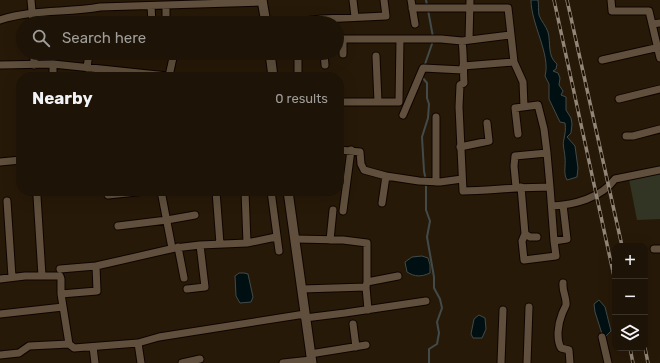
<!DOCTYPE html>
<meta charset="utf-8">
<style>
body{margin:0;font-family:Rubik,sans-serif;background:#2a2014;color:#f1f3f6}
.controls{position:absolute;right:12px;bottom:12px;display:grid;overflow:hidden;border-radius:8px;box-shadow:0 4px 16px #0002}
.controls button{width:36px;height:36px;display:grid;place-items:center;padding:0;border:0;border-bottom:1px solid #3b3228;background:#1d1306;color:#f1f3f6;font:20px sans-serif}
.list{margin:0;padding:0;list-style:none}
h2{display:flex;justify-content:space-between;align-items:center;height:52px;margin:0;padding:0 16px;font-size:17px}
h2 small{font-size:13px;font-weight:400;color:#a09e9b}
.icon{flex:none;width:22px;height:22px;fill:none;stroke:currentColor;stroke-width:2;stroke-linecap:round;stroke-linejoin:round}
.map{position:relative;flex:none;width:660px;height:363px;overflow:hidden}
.search{position:absolute;background:#1d1306;box-shadow:0 4px 16px #0002;left:16px;top:16px;width:328px;height:44px;display:flex;align-items:center;gap:10px;box-sizing:border-box;padding:0 14px;border-radius:22px;color:#a09e9b;font-size:15px}
.panel{position:absolute;background:#1d1306;box-shadow:0 4px 16px #0002;left:16px;top:72px;width:328px;height:124px;border-radius:16px}
.map>svg:first-child{display:block}
</style>
<div class="map">
<svg width="660" height="363" viewBox="0 0 660 363">
<rect width="100%" height="100%" fill="#271908"/>
<path fill="#323524" d="M 660,172 L 660,219 L 637,220 L 629,179 Z"/>
<path fill="#001012" stroke="#424b49" d="M 531,0 L 538,0 C 539,6 538,10 539,15 C 541,21 546,26 548,32 C 551,43 547,56 557,64 L 556,69 L 553,71 L 558,73 L 560,78 L 559,85 L 563,91 L 561,95 L 566,97 L 566,110 L 571,118 L 572,124 L 571,133 L 567,137 L 575,146 L 578,168 L 577,177 L 567,180 C 563,173 566,165 565,158 C 565,152 562,145 564,139 C 565,133 566,130 565,123 L 560,122 L 549,99 L 549,84 L 545,76 C 551,55 531,24 531,0 Z
M 422,256 L 428,258 L 430,265 L 430,273 C 421,277 415,277 407,272 L 405,262 L 412,257 Z
M 239,273 L 244,273 L 248,274 L 253,297 L 251,302 L 240,303 L 236,296 L 235,276 Z
M 599,300 L 605,307 L 611,331 L 606,336 L 603,337 L 595,312 L 594,304 Z
M 479,315 L 485,318 L 486,329 L 482,338 L 473,338 L 471,334 L 474,319 Z"/>
<g fill="none" stroke-linecap="round" stroke-linejoin="round">
<path stroke="#424b49" stroke-width="2" d="M 426,0 L 427,5
M 428,10 L 433,37
M 424,67 L 433,41
M 422,77 L 427,83 L 427,98 L 429,104 L 428,118 L 422,137 L 424,171 L 426,181 L 426,210 L 430,221 L 427,237 L 434,277 L 434,288 L 440,299 L 442,308 L 437,322 L 439,333 L 437,344 L 429,349 L 429,363"/>
<defs>
<path id="minor" d="M 31,0 L 33,23
M 353,0 L 355,17
M 411,0 L 415,24
M 611,0 L 612,11 L 649,11 L 660,58
M 151,6 L 152,23
M 166,6 L 166,23
M 412,8 L 508,8 L 514,62 L 523,82 L 524,107
M 0,20 C 33,9 66,13 100,7 L 263,2
M 266,20 L 293,22 L 322,19 L 386,16 L 384,0
M 652,24 L 660,23
M 469,40 L 470,0
M 462,41 C 464,55 463,69 464,83 L 460,85 L 459,107 L 463,191 C 492,190 521,187 550,187 L 554,241
M 34,53 L 34,65
M 298,53 L 298,77
M 324,53 L 325,65
M 343,54 L 343,39 L 441,39 L 462,41 L 510,35
M 376,56 L 378,102
M 602,60 L 660,47
M 53,64 L 53,77
M 0,65 L 53,64 L 177,77
M 463,66 L 514,62
M 87,68 L 89,53
M 169,76 L 174,53
M 619,99 L 660,89
M 339,102 L 399,102 L 400,39
M 403,115 L 423,68 L 463,70
M 626,136 L 633,136 L 660,129
M 460,147 L 489,141 L 487,123
M 339,150 L 360,152 L 361,164 L 364,170 L 386,176 L 419,181 L 440,182 L 462,179
M 547,153 L 550,187
M 0,162 L 21,160
M 436,182 L 436,117
M 516,187 L 514,166 L 515,156 L 547,153 L 544,129 L 538,105 L 515,108 L 518,134
M 521,187 L 525,234 L 522,241 L 524,260 L 556,256 L 554,241 L 567,239 L 563,205
M 161,191 L 172,248
M 216,191 L 220,244
M 245,191 L 247,243
M 271,191 L 279,251
M 108,195 L 146,191
M 37,196 L 42,276
M 7,201 L 12,277
M 382,203 L 386,176
M 552,206 C 574,205 601,198 615,179 L 660,170
M 343,211 L 351,150
M 118,226 L 167,220 L 195,215
M 525,234 L 530,237 L 537,237
M 295,239 L 343,240 L 367,243 L 367,282
M 330,240 L 333,210
M 178,247 L 184,278
M 654,249 L 660,249
M 60,269 L 96,266
M 0,279 L 25,276 L 60,276 L 61,279 L 61,294 L 69,344 L 74,348 L 138,343 L 141,363
M 563,283 C 562,291 567,298 566,305 C 565,308 563,311 562,314 C 558,324 556,339 561,348 L 569,350 L 570,363
M 366,287 L 368,310
M 187,289 L 205,287 L 200,245
M 302,289 L 366,287 L 367,282 L 398,276
M 61,294 L 97,291 L 96,266 L 175,248 L 200,245 L 247,243 L 276,237
M 0,314 L 63,307
M 305,318 L 345,313 L 426,301
M 353,324 L 356,347
M 602,337 L 608,363
M 138,343 L 159,337 L 305,314
M 93,347 L 95,363
M 310,354 L 366,345
M 0,355 L 19,353 L 29,346 L 69,344
M 182,363 L 200,359
M 283,363 L 311,360
M 501,363 L 503,310
M 527,363 L 529,307"/>
<path id="tertiary" d="M 262,0 L 266,23
M 270,53 L 273,77
M 288,191 L 312,363"/>
</defs>
<use href="#minor" stroke="#0f0400" stroke-width="9"/>
<use href="#tertiary" stroke="#0f0400" stroke-width="11"/>
<use href="#minor" stroke="#5f4f3c" stroke-width="7"/>
<use href="#tertiary" stroke="#5f4f3c" stroke-width="9"/>
<defs>
<path id="rail" d="M 554,0 L 615,281
M 567,0 L 622,246
M 630,348 L 633,363
M 645,348 L 648,363"/>
</defs>
<use href="#rail" stroke="#908577" stroke-width="3.5"/>
<use href="#rail" stroke="#1d1002" stroke-width="2" stroke-dasharray="6" stroke-linecap="butt"/>
</g>
</svg>
<div class="controls">
<button>+</button>
<button>−</button>
<button><svg class="icon" aria-label="layers" viewBox="0 0 24 24"><path d="M12 4l9 5-9 5-9-5zM3 14l9 5 9-5"/></svg></button>
</div>
<div class="search"><svg class="icon" aria-label="search" viewBox="0 0 24 24"><circle cx="10" cy="10" r="6"/><path d="M15 15l6 6"/></svg>Search here</div>
<section class="panel">
<h2>Nearby<small>0 results</small></h2>
<ul class="list">
</ul>
</section>
</div>
